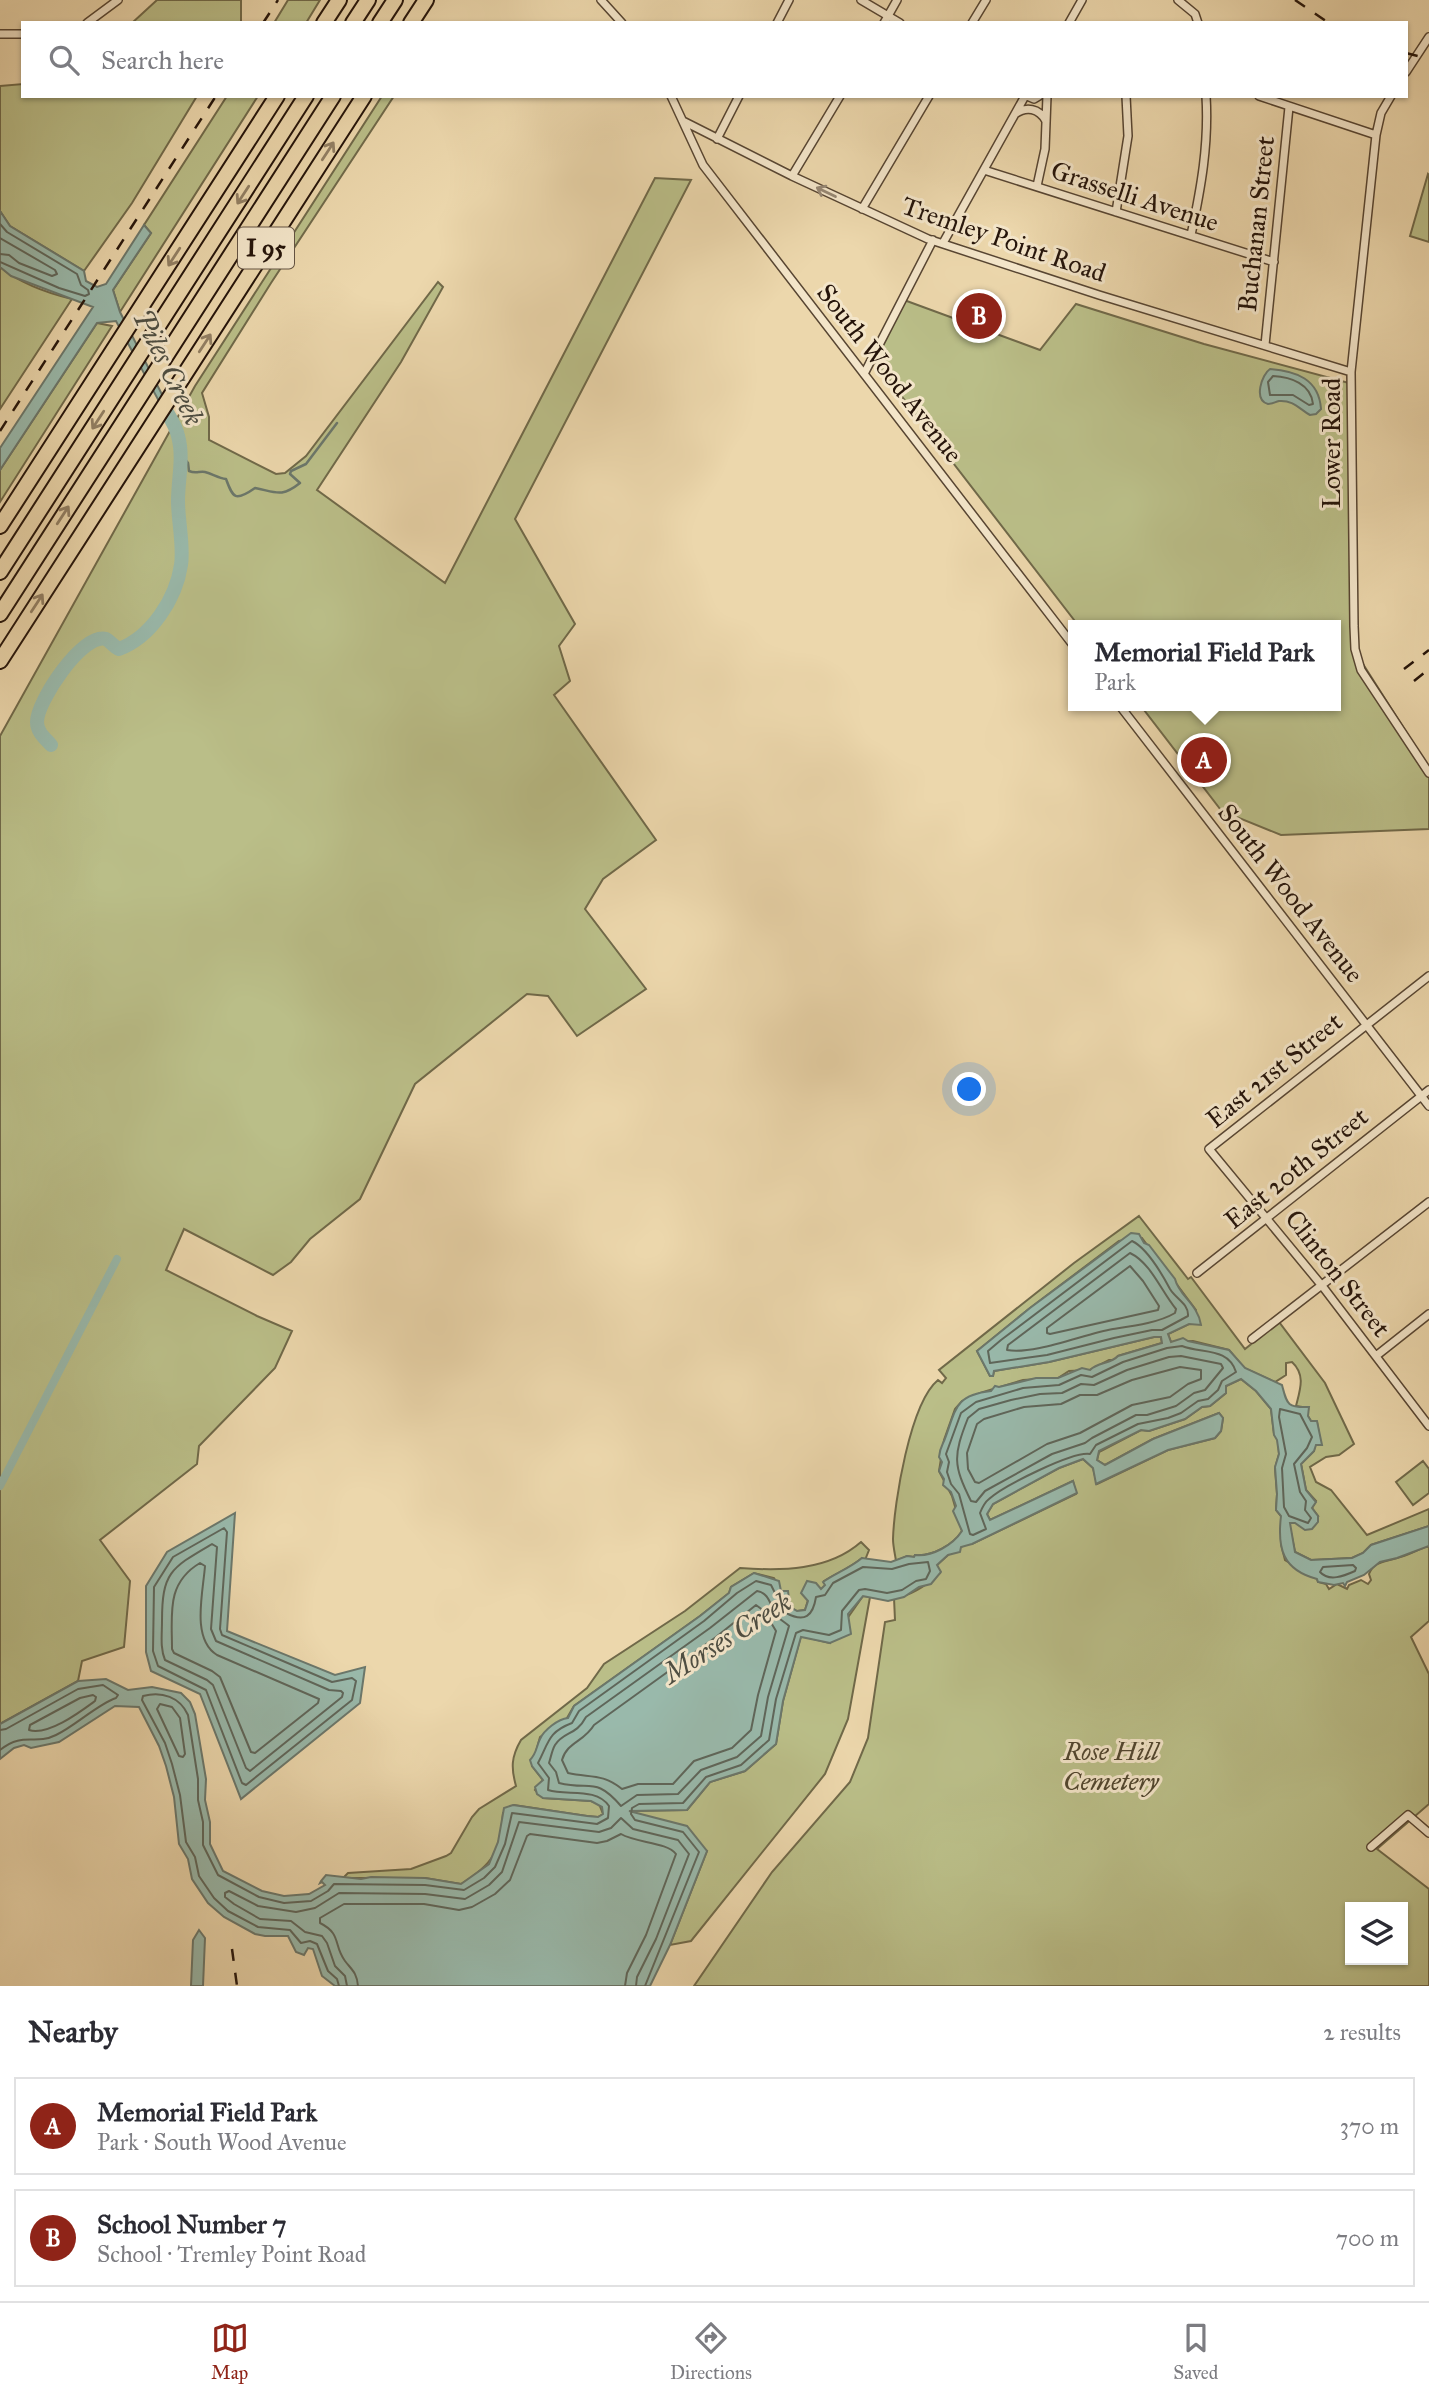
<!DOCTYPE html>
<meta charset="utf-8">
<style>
body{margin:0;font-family:"IM FELL Great Primer",serif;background:#f7f7f7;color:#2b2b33}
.controls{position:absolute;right:21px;bottom:21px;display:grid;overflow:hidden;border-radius:0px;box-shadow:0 2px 5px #0004}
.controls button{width:63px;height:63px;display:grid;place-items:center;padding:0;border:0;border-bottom:2px solid #e1e1e2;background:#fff;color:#2b2b33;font:35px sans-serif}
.you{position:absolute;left:970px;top:1090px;width:24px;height:24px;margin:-18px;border:5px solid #fff;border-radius:50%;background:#1a73e8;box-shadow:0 0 0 10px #1a73e833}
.badge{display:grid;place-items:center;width:46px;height:46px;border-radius:50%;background:#8f2418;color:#fff;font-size:23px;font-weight:700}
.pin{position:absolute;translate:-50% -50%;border:4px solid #fff;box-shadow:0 2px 7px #0006}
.popup{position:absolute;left:1068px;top:620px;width:273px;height:91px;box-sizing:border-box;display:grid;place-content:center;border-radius:0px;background:#fff;filter:drop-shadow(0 2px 5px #0005);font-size:23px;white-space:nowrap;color:#7c7c81}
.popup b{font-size:26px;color:#2b2b33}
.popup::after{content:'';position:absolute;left:50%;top:100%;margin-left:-14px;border:14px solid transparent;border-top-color:#fff}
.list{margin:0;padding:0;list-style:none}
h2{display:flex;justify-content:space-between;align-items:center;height:91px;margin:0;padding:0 28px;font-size:30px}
h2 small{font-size:23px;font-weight:400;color:#7c7c81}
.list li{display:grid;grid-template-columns:46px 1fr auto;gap:21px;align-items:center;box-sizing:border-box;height:98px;margin:0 14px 14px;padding:0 14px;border:2px solid #e1e1e2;border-radius:0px}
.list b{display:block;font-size:26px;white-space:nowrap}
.list p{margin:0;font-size:23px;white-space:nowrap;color:#7c7c81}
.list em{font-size:23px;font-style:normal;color:#7c7c81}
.icon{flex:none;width:38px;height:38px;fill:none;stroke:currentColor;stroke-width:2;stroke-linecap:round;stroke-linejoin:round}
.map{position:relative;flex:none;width:1429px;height:1986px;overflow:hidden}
.search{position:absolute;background:#fff;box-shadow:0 2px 5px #0004;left:21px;right:21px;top:21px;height:77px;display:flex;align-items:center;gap:18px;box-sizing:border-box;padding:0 24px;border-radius:0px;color:#7c7c81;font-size:26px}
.sheet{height:315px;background:#fff}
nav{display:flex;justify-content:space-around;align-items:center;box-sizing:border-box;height:98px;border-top:2px solid #e1e1e2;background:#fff;font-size:19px;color:#7c7c81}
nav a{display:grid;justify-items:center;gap:4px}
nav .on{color:#8f2418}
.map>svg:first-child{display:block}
</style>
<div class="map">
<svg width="1429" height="1986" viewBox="0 0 1429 1986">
<rect width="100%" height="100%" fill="#ecd7ac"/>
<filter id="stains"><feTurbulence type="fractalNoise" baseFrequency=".00286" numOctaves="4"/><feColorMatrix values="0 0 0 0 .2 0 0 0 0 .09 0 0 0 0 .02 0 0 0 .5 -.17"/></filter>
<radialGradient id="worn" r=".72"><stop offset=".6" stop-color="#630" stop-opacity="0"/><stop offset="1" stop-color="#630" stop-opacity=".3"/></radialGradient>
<path fill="#babe88" stroke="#706949" stroke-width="2" fill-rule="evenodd" d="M 157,0 L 241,0 L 241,23 L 132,23 Z
M 288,0 L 320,0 L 306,23 L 274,23 Z
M 23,84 L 23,96 L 197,96 L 132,203 L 84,271 L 10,226 L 0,211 L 0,86 Z
M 227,96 L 258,96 L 120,312 L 113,290 L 151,233 L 144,225 Z
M 382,96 L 394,96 L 271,283 L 202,393 L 209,417 L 209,440 L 276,474 L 285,473 L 306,456 L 438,282 L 443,287 L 401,362 L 317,490 L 445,583 L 655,178 L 691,180 L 515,519 L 575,624 L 559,646 L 570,681 L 554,695 L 656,840 L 603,879 L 585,909 L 646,989 L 577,1036 L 548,996 L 527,994 L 415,1084 L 360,1199 L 310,1239 L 291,1262 L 273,1275 L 184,1229 L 166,1270 L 257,1316 L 292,1331 L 275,1368 L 199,1446 L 197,1464 L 100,1540 L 130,1581 L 124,1647 L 82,1661 L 78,1681 L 0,1724 L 0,736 L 195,386 Z
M 1428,174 L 1429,175 L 1429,242 L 1410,236 Z
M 0,267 C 20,283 47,293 72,299 L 0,409 Z
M 904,300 L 1040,350 L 1076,304 L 1204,344 L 1349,383 L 1356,653 L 1429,768 L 1429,829 L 1281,835 L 1232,815 L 1227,818 L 1141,706 L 1335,706 L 1335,625 L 1078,625 L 873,359 Z
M 97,323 L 112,326 L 0,502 L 0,470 Z
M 1139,1216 L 1188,1279 L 1191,1277 L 1245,1349 L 1279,1322 L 1325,1383 L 1354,1444 L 1339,1455 L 1326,1457 L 1310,1467 L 1316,1482 L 1331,1490 L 1367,1535 L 1429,1509 L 1429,1526 L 1371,1545 L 1363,1553 L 1352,1558 L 1311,1560 L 1295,1552 L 1289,1523 L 1318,1516 L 1312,1508 L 1316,1501 L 1306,1490 L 1301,1464 L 1314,1451 L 1315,1445 L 1321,1445 L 1317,1422 L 1311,1421 L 1302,1407 L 1296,1406 C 1300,1390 1306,1375 1292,1362 L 1286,1363 L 1286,1375 L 1275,1382 L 1244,1368 L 1229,1350 L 1193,1341 L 1171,1342 L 1168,1334 L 1189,1324 L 1196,1310 L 1142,1238 L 1119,1241 L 1030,1308 L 977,1351 L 990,1376 L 993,1376 L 994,1371 L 1049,1362 L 1154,1337 L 1161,1337 L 1162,1343 L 1118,1356 L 1114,1360 L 1109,1360 L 1090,1370 L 1069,1371 L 1058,1378 L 1023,1380 L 980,1393 L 962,1401 L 955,1409 L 944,1440 L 939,1471 L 952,1496 L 962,1531 C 953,1545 932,1557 915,1555 L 914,1557 L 907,1556 L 896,1561 C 895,1554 893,1546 893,1539 C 894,1503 910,1403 938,1380 L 942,1383 L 946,1378 L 939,1370 L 1074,1263 Z
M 1241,1379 L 1256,1391 L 1271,1409 L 1274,1434 L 1278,1440 L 1279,1454 L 1275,1468 L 1277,1494 L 1276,1510 L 1281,1516 L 1281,1544 L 1285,1560 L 1317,1579 L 1318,1582 L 1326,1584 L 1329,1589 L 1337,1584 L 1347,1589 L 1349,1585 L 1361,1580 L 1368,1584 L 1371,1580 L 1369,1574 C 1374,1561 1385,1562 1397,1558 C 1408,1556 1418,1549 1429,1546 L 1429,1621 L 1411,1637 L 1429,1674 L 1429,1804 L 1377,1849 L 1429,1889 L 1429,1986 L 694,1986 L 772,1872 L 850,1782 L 868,1738 L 885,1622 L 895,1620 L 894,1598 C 912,1596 928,1584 940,1573 L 937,1565 L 948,1555 L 968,1543 L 972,1544 L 1076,1494 L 1073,1481 L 990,1520 L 987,1514 L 993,1504 L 1059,1468 L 1083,1459 L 1093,1468 L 1097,1484 L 1168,1450 L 1215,1438 L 1221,1431 L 1223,1418 L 1219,1413 L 1153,1439 L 1105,1465 L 1097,1460 L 1099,1452 L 1141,1430 L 1149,1431 L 1185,1419 L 1202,1407 L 1210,1406 L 1226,1393 L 1226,1386 ZM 1350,1907 L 1403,1907 L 1403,1960 L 1350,1960 Z
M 1423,1461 L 1429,1469 L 1429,1493 L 1413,1505 L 1396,1482 Z
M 861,1542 L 869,1550 L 865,1560 L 862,1558 C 850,1568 837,1573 824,1581 L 826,1585 L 821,1590 L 819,1589 L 808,1600 L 805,1610 L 797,1611 L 790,1607 L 790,1598 L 781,1591 L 774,1578 L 754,1573 L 731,1587 L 729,1593 L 700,1616 L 574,1706 L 567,1718 L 540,1737 L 532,1766 L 543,1780 L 535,1790 L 543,1798 L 591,1801 L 599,1804 L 603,1814 L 598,1817 L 587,1816 L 514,1805 L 503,1813 C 500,1851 494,1864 461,1884 L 425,1878 L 343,1878 L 348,1873 L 411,1869 L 446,1856 L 451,1853 L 472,1817 L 479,1809 L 516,1786 C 511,1768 511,1757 521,1740 L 587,1688 L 604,1664 L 685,1611 L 740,1568 C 781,1571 828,1571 861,1542 Z
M 863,1596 L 870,1597 L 848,1719 L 825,1774 L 691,1941 L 670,1945 L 707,1851 L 625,1811 L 687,1810 L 710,1782 L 745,1771 L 776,1744 L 783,1701 L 801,1636 L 830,1643 Z"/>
<path fill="#99b9ab" stroke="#6b776b" stroke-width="2" d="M 0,211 L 10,226 L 84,271 L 86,281 L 97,287 L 106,284 L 144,225 L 151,233 L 113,290 L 120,312 L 174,418 L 170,429 L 168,418 L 116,321 L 97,323 L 0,470 L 0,448 L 93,307 L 11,276 L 0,267 Z
M 1270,369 C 1296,371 1319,379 1321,409 L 1316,414 L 1310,415 C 1299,409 1294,400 1279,401 C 1275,402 1272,404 1268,404 C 1253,400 1262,374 1270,369 Z
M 1131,1233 L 1139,1234 L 1144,1243 L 1149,1245 L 1175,1279 C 1179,1296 1198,1304 1201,1325 L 1189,1324 L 1168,1334 L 1171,1342 L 1183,1338 L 1188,1341 L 1229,1350 L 1245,1368 L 1282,1385 C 1287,1404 1287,1408 1309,1407 L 1308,1416 L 1311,1421 L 1317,1421 L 1322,1445 L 1316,1445 L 1314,1451 L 1301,1464 L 1306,1490 L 1316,1502 L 1312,1508 L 1318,1516 L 1318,1522 L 1312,1529 L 1305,1530 L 1295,1523 L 1290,1523 L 1295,1552 L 1311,1560 L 1352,1558 L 1363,1553 L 1371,1545 L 1429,1526 L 1429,1546 L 1397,1558 L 1380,1562 L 1364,1575 L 1347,1582 L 1345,1586 L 1343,1583 L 1334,1585 L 1318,1582 L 1317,1579 C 1283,1570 1277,1549 1281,1516 L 1276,1510 L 1277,1494 L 1275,1467 L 1279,1454 L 1277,1440 L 1274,1435 L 1271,1409 L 1256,1391 L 1241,1379 L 1226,1386 L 1226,1393 L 1210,1406 L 1202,1407 L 1185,1419 L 1149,1431 L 1141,1430 L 1099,1451 L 1097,1460 L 1105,1465 L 1153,1439 L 1219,1413 L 1223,1418 L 1221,1431 L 1215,1438 L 1168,1450 L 1096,1484 L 1093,1468 L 1083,1459 L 1059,1468 L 993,1504 L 987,1514 L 990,1520 L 1073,1481 L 1077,1493 L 972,1544 L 961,1547 L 960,1552 L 948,1555 L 937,1565 L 941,1572 L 931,1584 L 919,1587 L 904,1597 L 888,1601 L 863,1596 L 848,1614 L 851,1634 L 830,1643 L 801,1637 L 783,1701 L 776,1744 L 745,1771 L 710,1782 L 687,1810 L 629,1811 L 687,1826 L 707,1851 L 670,1945 L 650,1986 L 335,1986 L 322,1976 L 313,1949 L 308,1948 L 304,1955 L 296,1952 L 288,1936 L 265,1936 L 255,1934 L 224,1917 L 208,1903 L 192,1879 L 188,1859 L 179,1844 L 174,1797 L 166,1766 L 159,1746 L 139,1707 L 115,1706 L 59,1742 L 31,1748 L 24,1745 L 14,1748 L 0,1759 L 0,1724 L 78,1681 L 106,1679 L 128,1690 L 152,1687 L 181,1693 L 190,1702 L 195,1714 L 206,1779 L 205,1800 L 210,1822 L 210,1844 L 223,1871 L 262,1891 L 284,1896 L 309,1894 L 325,1885 L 322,1882 L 320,1883 L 321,1881 L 326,1875 L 361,1879 L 371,1877 L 425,1878 L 461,1884 L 489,1864 L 498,1842 L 504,1808 L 513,1805 L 587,1816 L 598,1817 L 603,1814 L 602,1807 L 591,1801 L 543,1798 L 537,1794 L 535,1787 L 543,1780 L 532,1766 L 530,1760 C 537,1753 536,1747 540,1739 C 544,1730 558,1719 568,1718 L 574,1706 L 700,1616 L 729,1593 L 731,1587 L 754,1573 L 779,1581 L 781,1591 L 788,1591 L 790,1607 L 797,1611 L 805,1610 L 808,1601 L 801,1593 L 807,1581 L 816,1583 L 821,1589 L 825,1585 L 823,1582 C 836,1573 850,1568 862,1558 L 891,1562 L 907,1556 L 914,1557 L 915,1555 C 932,1557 953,1545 962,1531 L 953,1511 L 956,1506 L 951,1492 L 943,1485 L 944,1479 L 939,1471 L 942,1462 L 939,1457 C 940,1446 943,1445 946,1436 C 956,1408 956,1395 991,1391 L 995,1386 L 999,1387 L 1036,1378 L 1058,1378 L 1082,1368 L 1090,1370 C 1098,1362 1111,1364 1118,1356 L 1162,1343 L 1161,1337 L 1154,1337 L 1049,1362 L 994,1371 L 993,1376 L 990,1376 L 977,1351 L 1030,1308 Z
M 235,1513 L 227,1631 L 335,1675 L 365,1667 L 360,1703 L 241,1799 L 200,1694 L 151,1671 L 146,1652 L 146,1586 L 167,1552 Z
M 199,1930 L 205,1938 L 203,1986 L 191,1986 L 193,1940 Z"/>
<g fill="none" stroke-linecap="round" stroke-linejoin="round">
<path stroke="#5f665a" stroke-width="2" d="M 0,224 L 7,232 L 77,274 L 81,285 L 88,290 L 89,294 L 85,296 L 59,288 L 0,262
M 0,238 L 55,270 L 57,274 L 52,276 L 19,263 L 9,255 L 0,254
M 1273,376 C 1291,377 1311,384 1313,404 L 1309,405 L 1293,395 L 1270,395 L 1268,382 Z
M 1132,1241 C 1147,1248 1162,1274 1170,1289 C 1176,1299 1189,1304 1188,1316 L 1162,1330 L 1152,1330 L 1114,1338 L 1047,1355 L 990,1363 L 988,1351 L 1001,1340 Z
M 1130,1253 C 1151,1263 1161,1291 1176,1309 L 1175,1313 C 1158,1323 1133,1326 1113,1329 C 1084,1334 1034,1355 1007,1350 L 1008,1345 Z
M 1130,1266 L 1143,1281 L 1159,1306 L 1158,1310 L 1050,1334 L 1047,1333 L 1047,1328 Z
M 1182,1346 C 1202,1354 1228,1347 1236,1372 L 1222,1381 L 1218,1390 L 1208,1399 L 1198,1401 L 1181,1413 L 1168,1418 L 1138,1424 L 1096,1445 L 1090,1454 C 1073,1451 1003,1486 989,1499 C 985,1502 982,1508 980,1513 L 986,1529 L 973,1535 L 970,1534 L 959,1494 L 951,1484 L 947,1472 L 949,1462 L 946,1454 L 961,1413 L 976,1402 L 1023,1388 L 1059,1385 L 1081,1375 L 1092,1377 L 1123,1362 L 1167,1348 Z
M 1181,1356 L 1221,1364 L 1223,1368 L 1205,1390 L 1194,1393 L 1176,1406 L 1147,1415 L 1136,1415 L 1092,1438 L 1085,1443 L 1052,1454 L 985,1491 L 976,1502 L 971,1501 C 953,1465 953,1456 968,1418 L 979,1409 L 1011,1400 L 1040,1394 L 1062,1393 L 1081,1384 L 1094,1385 L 1127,1370 L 1169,1357 Z
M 1180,1367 L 1201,1370 L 1201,1379 L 1188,1384 L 1170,1397 L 1132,1405 L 1080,1433 L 1047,1444 L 979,1483 L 975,1482 L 968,1469 L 967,1453 L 977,1424 L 984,1419 L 1024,1407 L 1061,1404 L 1080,1395 L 1097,1395 L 1132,1380 Z
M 1280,1409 L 1300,1414 L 1312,1437 L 1307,1448 L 1294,1464 L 1300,1492 L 1306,1501 L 1305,1510 L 1311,1518 L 1308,1523 L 1289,1516 L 1284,1507 L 1282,1468 L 1286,1454 L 1279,1417 Z
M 224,1528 L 227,1532 L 220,1629 L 222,1635 L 332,1682 L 352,1678 L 356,1681 L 352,1700 L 246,1785 L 242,1783 L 206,1690 L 158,1666 L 153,1651 L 154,1587 L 173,1557 Z
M 212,1544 L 217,1547 L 211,1629 L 216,1641 L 329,1690 L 341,1691 L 343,1693 L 342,1697 L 250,1771 L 246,1768 L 213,1685 L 207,1680 L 165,1660 C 160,1648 162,1635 162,1621 C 162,1572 171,1568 212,1544 Z
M 200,1563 L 205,1566 C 203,1593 191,1639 217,1655 L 319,1699 L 318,1703 L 255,1753 L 251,1752 L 220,1677 L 212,1671 L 174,1653 L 172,1649 C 172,1614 166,1583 200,1563 Z
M 1353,1565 L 1356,1568 L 1355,1571 C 1344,1576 1329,1582 1320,1572 L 1323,1567 Z
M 757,1591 C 771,1593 770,1609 779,1618 C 782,1621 786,1623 789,1626 L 768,1697 L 761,1736 L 737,1757 L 701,1770 L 678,1794 L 637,1795 L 621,1806 C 595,1776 591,1791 559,1783 L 556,1772 L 549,1763 C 551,1757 552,1750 555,1745 C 564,1731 576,1736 586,1717 L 710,1628 Z
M 756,1605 L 764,1611 L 776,1631 L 758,1695 L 751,1730 L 732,1748 L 694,1761 L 673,1784 L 638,1784 L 622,1789 C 602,1773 590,1778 568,1773 L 562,1760 C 567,1742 584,1742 594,1725 L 716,1637 Z
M 93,1695 L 96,1697 L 95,1701 C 80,1712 48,1736 29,1730 L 30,1725 L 80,1698 Z
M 160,1704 L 172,1707 L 180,1718 L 185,1754 L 183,1757 L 179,1756 L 157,1709 Z
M 0,1730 L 6,1729 L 78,1689 L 103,1685 L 118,1695 L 116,1698 C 98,1704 75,1726 56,1735 C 34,1746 24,1731 0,1750
M 339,1986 L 337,1979 L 328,1971 L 317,1944 L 310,1941 L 301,1943 L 290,1930 L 258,1927 L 228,1911 L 214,1898 L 199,1876 L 195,1857 L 186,1842 L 180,1795 L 172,1764 L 165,1743 L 142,1700 L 143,1696 C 162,1691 180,1697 188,1715 L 198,1779 L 198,1800 L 203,1822 L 203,1845 L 218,1875 L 259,1897 L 284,1903 L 311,1901 L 328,1891 L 334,1884 L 425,1885 L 464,1890 L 484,1878 L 495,1867 L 505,1844 L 512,1813 L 597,1824 L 608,1818 L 609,1806 C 596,1787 567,1796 548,1790 L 549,1778 L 538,1763 C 549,1742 548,1732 572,1723 L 579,1711 L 704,1621 L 737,1593 L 756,1581 L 771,1585 L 776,1595 L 783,1600 L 786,1613 C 805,1623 813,1616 816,1597 L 825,1595 L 833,1583 L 863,1567 L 892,1569 L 909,1564 L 928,1562 L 930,1571 L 926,1579 L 916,1581 L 902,1590 L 887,1593 L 865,1589 L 859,1590 L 842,1611 L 841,1630 L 829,1635 L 803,1630 L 796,1633 L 776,1699 L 769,1740 L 741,1765 L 706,1777 L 683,1803 L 639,1804 L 632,1808 L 631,1814 L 635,1820 L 683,1832 L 699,1852 L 645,1986
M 347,1986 L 345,1976 L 335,1966 L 327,1943 L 322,1936 L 305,1932 L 291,1921 L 260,1919 L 234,1904 L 225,1897 L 225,1893 L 229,1891 L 258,1906 L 296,1912 L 315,1908 L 339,1893 L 425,1894 L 465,1899 L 489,1885 L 502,1872 L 519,1822 L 599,1832 L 611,1828 L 621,1818 L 633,1829 L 678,1840 L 689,1854 L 656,1939 L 637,1977 L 636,1986
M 358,1986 C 357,1973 352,1970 345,1961 C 333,1945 342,1934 320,1923 L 320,1918 L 344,1904 L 424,1904 L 459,1910 L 472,1907 L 495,1894 L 510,1880 L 527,1836 L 530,1834 L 597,1843 L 607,1841 L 621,1834 C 636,1843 667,1842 676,1854 L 646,1935 L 627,1973 L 625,1986"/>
<path stroke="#6b776b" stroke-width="2.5" d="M 181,454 L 188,463 L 189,471 C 196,474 199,471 205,472 C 213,474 218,478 226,479 C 233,498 235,502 255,488 C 276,492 281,498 300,483 L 290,474 L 291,471 L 306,464 L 337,423"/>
<path stroke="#99b9ab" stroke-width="8" d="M 0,1486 L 117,1259"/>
<path stroke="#99b9ab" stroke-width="14" d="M 51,745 C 45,738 37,732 37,722 C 37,701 83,632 106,639 C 110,641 114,647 119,649 C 151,637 176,599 181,565 C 184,546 178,521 178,501 C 178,479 184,457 178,436 C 176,426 169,416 164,407"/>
<defs>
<path id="street" d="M 601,0 L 622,23
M 861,0 L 900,23
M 1178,0 L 1195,14 L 1198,23
M 87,23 L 118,0
M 777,23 L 789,0
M 884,23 L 897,0
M 972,23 L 986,0
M 1069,23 L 1082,0
M 0,34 L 23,34
M 1406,72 L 1429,37
M 671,96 L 703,165 L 1073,645
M 1027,96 L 1034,99 L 1039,96
M 1259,96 L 1376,135
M 1391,96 L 1381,113 L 1376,135 L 1351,372 L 1354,626 L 1355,649 L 1361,670 L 1429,773
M 1015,114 C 1026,106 1039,108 1046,121
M 683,121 L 792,176 L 928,239 L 1099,295 L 1351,372
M 717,139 L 739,96
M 984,170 L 1274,262
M 792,176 L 840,96
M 1037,186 L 1045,149 L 1047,96
M 862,209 L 929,96
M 1116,212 L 1128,136 L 1126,96
M 1191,235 C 1201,188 1209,144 1206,96
M 943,243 L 1025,96
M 1265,345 L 1289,107
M 864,374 L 933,240
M 1120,706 L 1429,1106
M 1429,976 L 1209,1149 L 1323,1287 L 1429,1426
M 1197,1273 L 1429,1090
M 1252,1339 L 1429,1202
M 1376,1356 L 1429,1314
M 1371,1847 L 1408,1815 L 1429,1833"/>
<path id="highway" d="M 324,23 L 339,0
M 353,23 L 368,0
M 380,23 L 395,0
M 411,23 L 426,0
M 0,526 L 277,96
M 0,572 L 306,96
M 0,614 L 333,96
M 0,661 L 364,96"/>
</defs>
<use href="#street" stroke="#574532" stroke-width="10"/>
<use href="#highway" stroke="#25140a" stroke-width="18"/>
<use href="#street" stroke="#f3e5c9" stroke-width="7"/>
<use href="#highway" stroke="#ecd7ac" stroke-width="14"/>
<path stroke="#25140a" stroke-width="2.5" stroke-dasharray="12 12" stroke-linecap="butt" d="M 1295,0 L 1329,23
M 263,23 L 278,0
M 1406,53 L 1429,59
M 0,431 L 216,96
M 1404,669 L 1429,650
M 1414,681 L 1429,669
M 232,1949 L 237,1986"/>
</g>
<defs><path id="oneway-shaft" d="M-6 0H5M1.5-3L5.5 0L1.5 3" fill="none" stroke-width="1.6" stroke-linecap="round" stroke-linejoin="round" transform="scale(1.75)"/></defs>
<g stroke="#927f63">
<use href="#oneway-shaft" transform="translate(328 151) rotate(-57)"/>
<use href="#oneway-shaft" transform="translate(243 195) rotate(123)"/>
<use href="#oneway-shaft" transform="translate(174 257) rotate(123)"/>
<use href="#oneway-shaft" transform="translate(205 343) rotate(-57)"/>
<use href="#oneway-shaft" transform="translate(98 420) rotate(123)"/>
<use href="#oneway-shaft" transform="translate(63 515) rotate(-57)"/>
<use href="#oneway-shaft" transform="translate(37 603) rotate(-57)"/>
</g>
<use stroke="#968773" href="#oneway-shaft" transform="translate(826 192) rotate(-154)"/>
<g text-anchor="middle" stroke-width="6" stroke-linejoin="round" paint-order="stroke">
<rect fill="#f3e5c9" stroke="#635343" stroke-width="2" x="238" y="227.5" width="56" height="41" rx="5"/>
<g font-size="24" font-weight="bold" fill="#25140a">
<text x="266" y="256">I 95</text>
</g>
<g font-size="26" fill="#25140a" stroke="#f3e5c9">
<text transform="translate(1135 196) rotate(18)" y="9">Grasselli Avenue</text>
<text transform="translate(1256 224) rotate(-84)" y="9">Buchanan Street</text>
<text transform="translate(1004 239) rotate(19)" y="9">Tremley Point Road</text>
<text transform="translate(890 373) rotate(52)" y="9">South Wood Avenue</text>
<text transform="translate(1331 443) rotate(-90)" y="9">Lower Road</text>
<text transform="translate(1291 893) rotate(52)" y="9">South Wood Avenue</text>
<text transform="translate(1274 1070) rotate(-39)" y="9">East 21st Street</text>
<text transform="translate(1296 1168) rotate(-39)" y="9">East 20th Street</text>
<text transform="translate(1338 1273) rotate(52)" y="9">Clinton Street</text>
</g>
<g font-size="26" font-style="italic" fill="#524730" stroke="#f3e5c9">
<text x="1111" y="1760">Rose Hill<tspan x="1111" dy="30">Cemetery</tspan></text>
</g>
<g font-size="28" font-style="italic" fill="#4e4e42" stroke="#f3e5c9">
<text transform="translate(169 367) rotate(64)" y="10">Piles Creek</text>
<text transform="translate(727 1637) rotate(-32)" y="10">Morses Creek</text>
</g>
</g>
<rect width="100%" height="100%" filter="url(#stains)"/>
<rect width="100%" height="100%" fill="url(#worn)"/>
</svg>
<div class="controls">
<button><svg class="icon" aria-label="layers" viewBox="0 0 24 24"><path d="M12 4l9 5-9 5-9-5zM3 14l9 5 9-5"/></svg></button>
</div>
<div class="you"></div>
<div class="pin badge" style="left:1204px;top:760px">A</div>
<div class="popup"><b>Memorial Field Park</b>Park</div>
<div class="pin badge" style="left:979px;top:316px">B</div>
<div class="search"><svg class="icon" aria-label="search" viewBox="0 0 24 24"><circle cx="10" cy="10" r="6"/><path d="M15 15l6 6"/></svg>Search here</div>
</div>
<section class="sheet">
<h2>Nearby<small>2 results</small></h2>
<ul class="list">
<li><span class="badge">A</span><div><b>Memorial Field Park</b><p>Park · South Wood Avenue</p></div><em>370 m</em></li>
<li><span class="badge">B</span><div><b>School Number 7</b><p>School · Tremley Point Road</p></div><em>700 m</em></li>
</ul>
</section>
<nav>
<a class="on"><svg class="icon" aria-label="map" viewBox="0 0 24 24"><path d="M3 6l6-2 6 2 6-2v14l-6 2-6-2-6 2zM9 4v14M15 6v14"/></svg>Map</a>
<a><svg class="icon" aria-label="directions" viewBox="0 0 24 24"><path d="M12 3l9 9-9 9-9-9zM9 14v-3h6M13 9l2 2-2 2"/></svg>Directions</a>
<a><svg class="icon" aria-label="saved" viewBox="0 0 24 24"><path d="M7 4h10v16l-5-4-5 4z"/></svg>Saved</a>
</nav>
